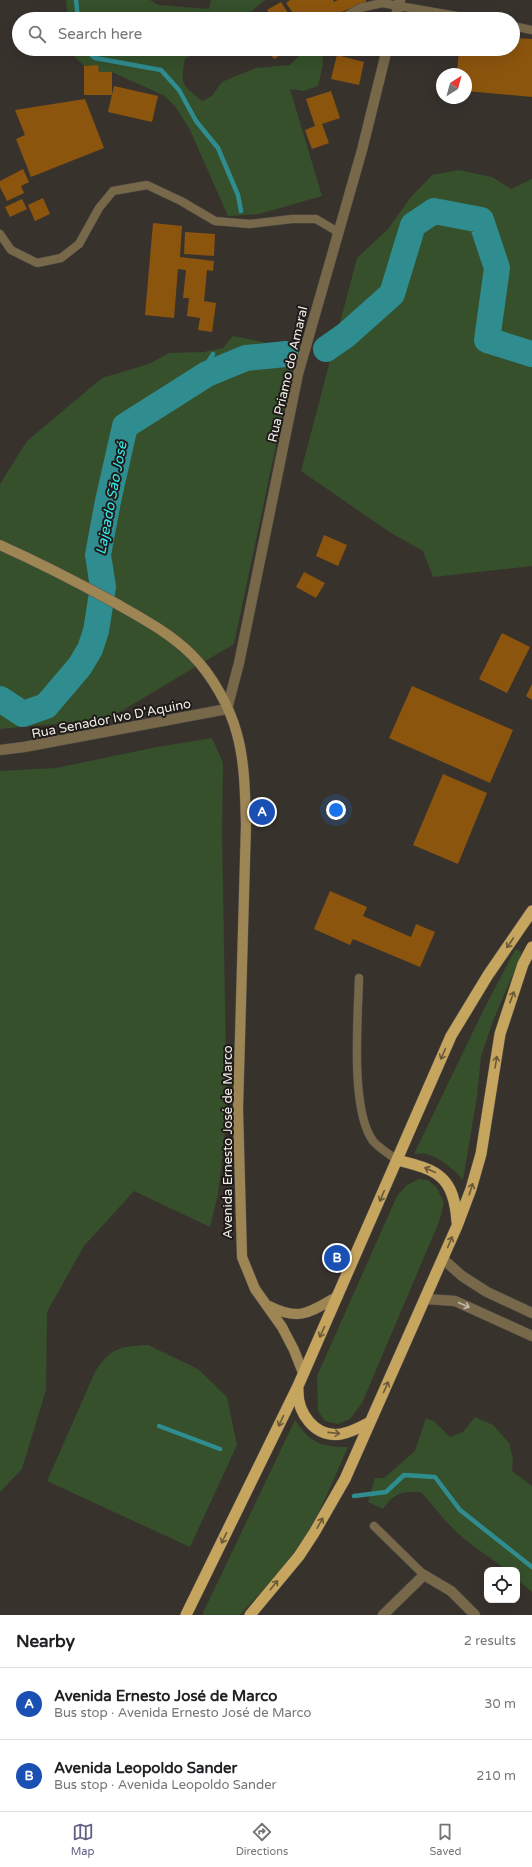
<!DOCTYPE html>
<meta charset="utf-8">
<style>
body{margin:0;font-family:"Varela Round",sans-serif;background:#f6f6f6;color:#202124}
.controls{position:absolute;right:12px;bottom:12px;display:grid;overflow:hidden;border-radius:8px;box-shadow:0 4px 16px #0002}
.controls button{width:36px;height:36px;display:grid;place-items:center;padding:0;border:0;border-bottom:1px solid #e0e0e0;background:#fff;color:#202124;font:20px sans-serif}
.compass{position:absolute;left:436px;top:68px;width:36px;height:36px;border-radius:50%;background:#fff;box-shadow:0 4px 16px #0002;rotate:36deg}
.you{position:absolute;left:336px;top:810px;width:14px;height:14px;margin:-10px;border:3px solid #fff;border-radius:50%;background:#1a73e8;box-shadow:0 0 0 6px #1a73e833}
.badge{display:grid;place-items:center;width:26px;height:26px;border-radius:50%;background:#5f6185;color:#fff;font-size:13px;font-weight:700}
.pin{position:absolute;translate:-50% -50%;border:2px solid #fff;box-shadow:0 1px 4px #0006}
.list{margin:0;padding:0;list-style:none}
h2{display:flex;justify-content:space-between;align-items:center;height:52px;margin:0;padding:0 16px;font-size:17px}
h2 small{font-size:13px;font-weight:400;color:#757577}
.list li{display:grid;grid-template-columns:26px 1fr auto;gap:12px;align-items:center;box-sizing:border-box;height:72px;padding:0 16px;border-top:1px solid #e0e0e0}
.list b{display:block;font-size:15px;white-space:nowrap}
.list p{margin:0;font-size:13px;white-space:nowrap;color:#757577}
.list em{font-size:13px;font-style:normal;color:#757577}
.icon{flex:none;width:22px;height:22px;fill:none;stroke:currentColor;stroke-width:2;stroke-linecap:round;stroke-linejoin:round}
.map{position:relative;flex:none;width:532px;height:1615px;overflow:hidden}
.search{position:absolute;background:#fff;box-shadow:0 4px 16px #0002;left:12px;right:12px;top:12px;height:44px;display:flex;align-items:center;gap:10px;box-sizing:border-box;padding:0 14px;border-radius:22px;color:#757577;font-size:15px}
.sheet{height:196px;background:#fff}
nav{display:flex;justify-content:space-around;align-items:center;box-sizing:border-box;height:56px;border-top:1px solid #e0e0e0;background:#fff;font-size:11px;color:#757577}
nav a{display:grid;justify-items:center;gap:2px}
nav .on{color:#5f6185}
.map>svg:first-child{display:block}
</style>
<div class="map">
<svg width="532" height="1615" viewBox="0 0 532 1615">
<rect width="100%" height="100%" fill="#38322d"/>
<path fill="#35502b" d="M 66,0 L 150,0 L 158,5 L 209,9 L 211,0 L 265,0 L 242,19 L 68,19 Z
M 71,49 L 211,49 L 185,58 C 180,86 182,84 202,101 L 212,96 L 222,82 L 238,75 L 256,68 L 290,65 L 298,57 L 299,49 L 322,49 L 323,65 L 318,86 L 304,91 L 290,89 L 322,196 L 259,214 L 228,216 L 190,130 L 177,109 L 165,96 L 112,72 L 99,72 L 98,65 L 84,66 L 71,53 Z
M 459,170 L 492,177 L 511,189 L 532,179 L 532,566 L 433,577 L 423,551 L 391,533 L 301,471 L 357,258 L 388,229 L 410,198 L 432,175 Z
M 233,336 L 268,343 L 293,365 L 234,644 L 108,719 L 0,729 L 0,484 L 27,441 L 102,378 L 149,364 L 169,353 L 204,352 L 223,348 Z
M 212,738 L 223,763 L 222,832 L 227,1116 L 218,1194 L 210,1227 L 134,1191 L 84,1246 L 47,1312 L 46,1390 L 22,1469 L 0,1492 L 0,771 L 56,768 L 157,747 Z
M 515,950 L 518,950 L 521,952 L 520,958 L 493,1021 L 481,1056 L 477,1096 L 463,1180 C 455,1170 440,1158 427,1154 C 423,1153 418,1154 414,1154 L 484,1009 Z
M 419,1179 L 428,1180 L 437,1188 L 444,1203 L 439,1222 L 362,1403 L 350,1419 L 338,1424 L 325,1421 L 318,1411 L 317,1376 L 397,1196 L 407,1185 Z
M 148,1345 L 198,1369 L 227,1397 L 237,1445 L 190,1547 L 47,1481 L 95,1372 C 111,1347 119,1347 148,1345 Z
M 475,1417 L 493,1425 L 509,1443 L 513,1459 L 512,1471 L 532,1486 L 532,1592 L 517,1579 L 517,1570 L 506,1570 C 494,1560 481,1552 468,1542 C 450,1528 436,1509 421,1492 C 402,1491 394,1493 383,1509 L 368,1502 L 375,1478 L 384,1478 L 415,1451 L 426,1418 L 435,1422 L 450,1437 L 463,1432 Z
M 295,1420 C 310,1443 321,1447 348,1447 C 335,1476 323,1507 306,1535 C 287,1564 263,1590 240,1615 L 202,1615 Z"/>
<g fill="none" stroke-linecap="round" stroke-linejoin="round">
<path stroke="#2f8c8f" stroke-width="4.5" d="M 76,0 L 78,19
M 84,49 L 95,58 L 161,70 L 179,90 L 196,121 L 218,148 L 238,195 L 241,211
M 207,374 L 208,362 L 213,354
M 159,1426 L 220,1449
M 354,1496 L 386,1492 L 404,1475 L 435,1477 L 460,1510 L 532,1567"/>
<path stroke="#2f8c8f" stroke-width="26" d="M 326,349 L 346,335 L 392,294 L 413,225 L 434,211 L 481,220 L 497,268 L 487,340 L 532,354
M 0,699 L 23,714 L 46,706 L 80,666 L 90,649 L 96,631 L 103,587 L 98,555 L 108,501 L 125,426 L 207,374 L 246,358 L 286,354"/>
</g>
<path fill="#8c550e" d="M 290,0 L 333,0 L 334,2 L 338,0 L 366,0 L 366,2 L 339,13 L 329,19 L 297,19 L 286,3 Z
M 281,2 L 292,19 L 273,19 L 267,10 Z
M 513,38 L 532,39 L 532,97 L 466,91 L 466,74 L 457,74 L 459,49 L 513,49 Z
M 267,49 L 290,49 L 274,59 Z
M 337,55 L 364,62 L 359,85 L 331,79 Z
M 98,65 L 99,72 L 112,72 L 112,95 L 84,95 L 84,66 Z
M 114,86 L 158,96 L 152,122 L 108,112 Z
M 331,91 L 340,118 L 322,124 L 329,143 L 312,149 L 305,130 L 315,126 L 306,99 Z
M 85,99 L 104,148 L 31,177 L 16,139 L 25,135 L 15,110 Z
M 23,169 L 29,182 L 21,186 L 24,193 L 7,201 L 0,187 L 0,181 Z
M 43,198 L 50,214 L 35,221 L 28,205 Z
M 22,199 L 27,209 L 10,217 L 5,207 Z
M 153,223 L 182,226 L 180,257 L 214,261 L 213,271 L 207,270 L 204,301 L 216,303 L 212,332 L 198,330 L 200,318 L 187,316 L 189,298 L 183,298 L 186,270 L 178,269 L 174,318 L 145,315 Z
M 185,232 L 215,234 L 214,256 L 184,254 Z
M 324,535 L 347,545 L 338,566 L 316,556 Z
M 304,572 L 325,583 L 316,598 L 296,587 Z
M 502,633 L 530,647 L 507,693 L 479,679 Z
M 532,684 L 532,700 L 526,696 Z
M 412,686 L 513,730 L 490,783 L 389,738 Z
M 443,774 L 487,793 L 458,864 L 413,845 Z
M 330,891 L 367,907 L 363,916 L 411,937 L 416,924 L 435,932 L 420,967 L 353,939 L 350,945 L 314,929 Z"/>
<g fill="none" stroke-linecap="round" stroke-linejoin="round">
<defs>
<path id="service" d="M 341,19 L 360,8 L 382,3 L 474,19
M 513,26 L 532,30
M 0,234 L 11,250 L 37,263 L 61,258 L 79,244 L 99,208 L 113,191 L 147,185 L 181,201 L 215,221 L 250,224 L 292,219 L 316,219 L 338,232
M 359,978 C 358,1018 350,1110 373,1141 C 379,1148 389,1154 397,1160
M 374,1526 L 424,1575"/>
<path id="minor" d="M 0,750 L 24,747 L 227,709
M 383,1615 L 424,1575 L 451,1591 L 475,1615"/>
<path id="tertiary" d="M 395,19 L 400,0
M 227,709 L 239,663 L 298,374 L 362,150 L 387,49
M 443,1259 L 462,1276 L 487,1292 L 532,1313
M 426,1299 L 455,1301 L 532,1336"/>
<path id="secondary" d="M 0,545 C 40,563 79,583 117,604 C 143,619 170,633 192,655 C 212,675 230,707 237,734 C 245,763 245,794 246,824 L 238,1109 L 242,1257 L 255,1289 L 282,1327 L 294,1350 L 303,1373
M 269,1306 C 300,1322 310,1312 338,1296"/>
<path id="trunk" d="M 397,1160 C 438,1170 454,1176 457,1222
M 298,1389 C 297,1412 314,1438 341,1434 C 352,1432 361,1427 370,1422
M 186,1615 L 298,1386 L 451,1036 L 488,975 L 532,911
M 250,1615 L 299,1556 L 314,1533 L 345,1479 L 457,1226 L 471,1189 L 481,1154 L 500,1034 L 523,964 L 532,947"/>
</defs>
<use href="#service" stroke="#56504b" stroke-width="9"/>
<use href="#minor" stroke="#56504b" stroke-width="11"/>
<use href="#tertiary" stroke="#56504b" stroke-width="11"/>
<use href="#secondary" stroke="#56504b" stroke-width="11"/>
<use href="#trunk" stroke="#56504b" stroke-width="12"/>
<use href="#service" stroke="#77684a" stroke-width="8"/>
<use href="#minor" stroke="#77684a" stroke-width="10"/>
<use href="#tertiary" stroke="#77684a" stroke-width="10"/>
<use href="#secondary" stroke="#9d8554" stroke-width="10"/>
<use href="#trunk" stroke="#c6a55e" stroke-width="11"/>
</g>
<defs><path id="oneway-shaft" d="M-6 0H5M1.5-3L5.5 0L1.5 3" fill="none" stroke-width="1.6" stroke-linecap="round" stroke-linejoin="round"/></defs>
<g stroke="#6a5938">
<use href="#oneway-shaft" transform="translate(510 943) rotate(124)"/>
<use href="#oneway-shaft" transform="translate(512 997) rotate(-70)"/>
<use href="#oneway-shaft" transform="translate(443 1054) rotate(114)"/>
<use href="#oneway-shaft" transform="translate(496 1062) rotate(-81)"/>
<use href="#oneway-shaft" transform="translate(430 1170) rotate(-156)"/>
<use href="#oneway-shaft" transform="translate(471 1189) rotate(-72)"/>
<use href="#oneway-shaft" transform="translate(382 1196) rotate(113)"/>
<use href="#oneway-shaft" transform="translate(450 1242) rotate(-67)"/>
<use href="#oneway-shaft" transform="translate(322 1332) rotate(115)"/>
<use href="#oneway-shaft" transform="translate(386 1387) rotate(-66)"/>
<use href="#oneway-shaft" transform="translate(281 1421) rotate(115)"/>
<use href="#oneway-shaft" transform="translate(334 1433) rotate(6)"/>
<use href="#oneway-shaft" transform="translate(320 1523) rotate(-61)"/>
<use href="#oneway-shaft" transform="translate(224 1538) rotate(116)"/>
<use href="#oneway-shaft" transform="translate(274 1585) rotate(-51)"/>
</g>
<use stroke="#c0b8a9" href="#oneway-shaft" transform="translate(464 1305) rotate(24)"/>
<g text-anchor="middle" stroke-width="4" stroke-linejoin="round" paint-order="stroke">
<g font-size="13" fill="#f1ede9" stroke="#1e1b18">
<text transform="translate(287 374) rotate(-77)" y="5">Rua Priamo do Amaral</text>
<text transform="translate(111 718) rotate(-11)" y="5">Rua Senador Ivo D'Aquino</text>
<text transform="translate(227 1142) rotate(-90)" y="5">Avenida Ernesto José de Marco</text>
</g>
<g font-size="14" font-style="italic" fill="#35eaef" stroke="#1e1b18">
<text transform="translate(111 498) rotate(-79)" y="5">Lajeado São José</text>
</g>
</g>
</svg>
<div class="controls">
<button><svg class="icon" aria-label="locate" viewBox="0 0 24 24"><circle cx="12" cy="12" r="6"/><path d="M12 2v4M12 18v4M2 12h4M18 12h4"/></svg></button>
</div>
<svg class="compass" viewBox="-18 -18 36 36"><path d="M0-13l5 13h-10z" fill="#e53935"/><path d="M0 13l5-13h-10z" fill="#757577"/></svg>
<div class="you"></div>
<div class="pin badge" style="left:262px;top:812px;background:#1a4fb4">A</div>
<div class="pin badge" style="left:337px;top:1258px;background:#1a4fb4">B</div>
<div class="search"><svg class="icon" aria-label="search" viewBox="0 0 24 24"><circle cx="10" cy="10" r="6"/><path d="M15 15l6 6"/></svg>Search here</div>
</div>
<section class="sheet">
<h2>Nearby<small>2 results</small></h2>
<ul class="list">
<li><span class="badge" style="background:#1a4fb4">A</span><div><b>Avenida Ernesto José de Marco</b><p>Bus stop · Avenida Ernesto José de Marco</p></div><em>30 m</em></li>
<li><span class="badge" style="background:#1a4fb4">B</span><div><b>Avenida Leopoldo Sander</b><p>Bus stop · Avenida Leopoldo Sander</p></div><em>210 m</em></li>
</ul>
</section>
<nav>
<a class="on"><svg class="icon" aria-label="map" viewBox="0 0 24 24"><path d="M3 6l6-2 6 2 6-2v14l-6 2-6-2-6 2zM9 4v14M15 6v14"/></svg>Map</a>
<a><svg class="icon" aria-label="directions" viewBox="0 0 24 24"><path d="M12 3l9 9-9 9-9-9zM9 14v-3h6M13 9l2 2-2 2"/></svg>Directions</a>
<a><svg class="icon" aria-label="saved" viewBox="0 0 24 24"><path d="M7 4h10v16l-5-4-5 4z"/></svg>Saved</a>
</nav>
